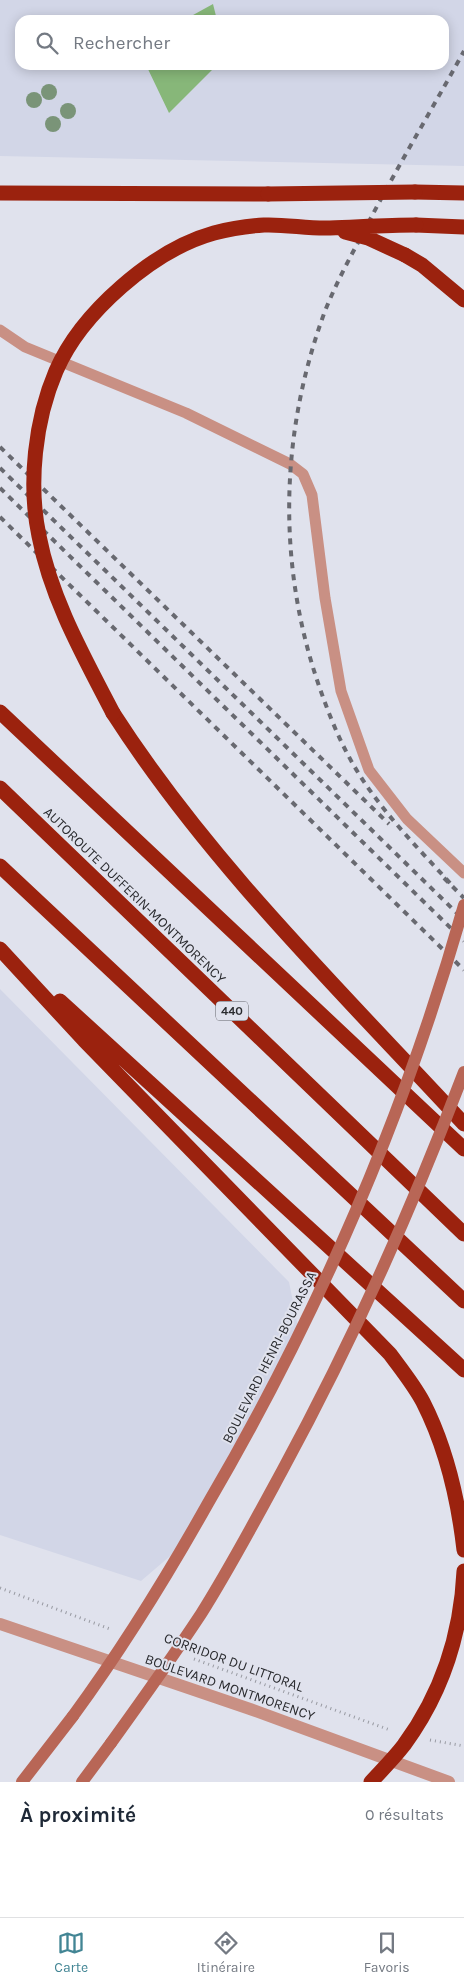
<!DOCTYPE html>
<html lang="fr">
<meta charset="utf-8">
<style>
body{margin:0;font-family:Karla,sans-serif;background:#f6f6f7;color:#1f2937}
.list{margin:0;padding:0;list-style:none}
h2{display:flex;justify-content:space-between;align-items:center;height:65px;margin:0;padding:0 20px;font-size:21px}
h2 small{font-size:16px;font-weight:400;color:#747a83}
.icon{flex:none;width:28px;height:28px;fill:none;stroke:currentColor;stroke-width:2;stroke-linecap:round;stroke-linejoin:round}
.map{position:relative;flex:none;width:464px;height:1782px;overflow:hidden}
.search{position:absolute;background:#fff;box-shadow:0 2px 12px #0003;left:15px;right:15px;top:15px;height:55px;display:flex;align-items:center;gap:12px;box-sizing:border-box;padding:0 18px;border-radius:15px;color:#747a83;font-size:19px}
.sheet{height:135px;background:#fff}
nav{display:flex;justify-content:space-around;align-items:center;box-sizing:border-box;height:70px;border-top:1px solid #e0e1e3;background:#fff;font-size:14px;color:#747a83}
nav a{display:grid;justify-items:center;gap:2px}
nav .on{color:#428594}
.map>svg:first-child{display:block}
</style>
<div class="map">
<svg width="464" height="1782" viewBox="0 0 464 1782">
<rect width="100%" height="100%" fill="#e0e2ed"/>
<path fill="#d2d6e7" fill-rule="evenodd" d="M 0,0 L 464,0 L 464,166 L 0,156 ZM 20,20 L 444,20 L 444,65 L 20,65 Z
M 0,989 L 289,1282 L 298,1327 L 244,1432 L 176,1551 L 141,1581 L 0,1535 Z"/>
<path fill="#87b779" d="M 213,4 L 217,20 L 184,20 Z
M 146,65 L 217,65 L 169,113 Z"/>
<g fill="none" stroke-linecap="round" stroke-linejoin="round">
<path stroke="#989aa2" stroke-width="3" stroke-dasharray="1 4" stroke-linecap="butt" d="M 0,1588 L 110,1629
M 194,1659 L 390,1730
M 430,1740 L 464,1746"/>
<path stroke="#c99084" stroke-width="11" d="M 0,330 L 25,347 L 186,413 L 290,464 L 303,474 L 312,495 L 325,598 L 341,691 L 369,770 L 407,819 L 464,873"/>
<path stroke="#c99084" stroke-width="12" d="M 0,1624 L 250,1709 L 449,1782"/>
<path stroke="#b86656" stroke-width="12" d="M 22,1782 L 73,1716
M 82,1782 L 111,1743"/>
<path stroke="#9b220e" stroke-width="15" d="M 415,192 L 464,193
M 0,193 L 268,194
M 416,225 L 464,227
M 405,255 L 422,265 L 464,300
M 0,712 L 464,1149
M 113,713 C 210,864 342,992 464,1124
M 0,788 L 464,1234
M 0,866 L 464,1301
M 0,949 L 84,1040 L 390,1354 C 401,1369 414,1385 423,1402 C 447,1449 458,1498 464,1550
M 60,1001 L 464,1370"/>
<path stroke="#686970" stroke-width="4" stroke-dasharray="6 6" stroke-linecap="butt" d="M 0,447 L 389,824
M 0,468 L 464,920
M 0,488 L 464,941
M 0,517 L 464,970
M 444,878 L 464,898
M 450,883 C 418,848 384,814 359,774 C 340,744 327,710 316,677 C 277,557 281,430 325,311 C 335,286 348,261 361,237 C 393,174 430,113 464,51"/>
<path stroke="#b86656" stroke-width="12" d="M 73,1716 C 122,1649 166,1578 207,1505 C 317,1317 405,1115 464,905
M 111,1743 C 142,1700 172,1658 201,1614 C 230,1568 256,1519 282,1471 C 352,1342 412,1209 464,1072"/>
<path stroke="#9b220e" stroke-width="15" d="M 268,194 L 415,192
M 345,232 L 368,238 L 405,255
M 113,713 C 84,657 51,599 39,536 C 28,484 35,420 56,371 C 81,313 153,250 214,233 C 229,229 248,226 264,225 C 286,224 308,229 330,228 C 359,227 387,225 416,225
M 371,1782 C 382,1770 394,1758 404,1745 C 442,1693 461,1635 464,1571"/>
</g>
<g fill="#7a9478">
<circle cx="49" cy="92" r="8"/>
<circle cx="34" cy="100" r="8"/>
<circle cx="68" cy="111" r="8"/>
<circle cx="53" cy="124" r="8"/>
</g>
<g text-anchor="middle" stroke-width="4" stroke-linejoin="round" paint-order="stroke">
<rect fill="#e0e2ed" stroke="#616268" stroke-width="1" x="216" y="1001.5" width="32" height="19" rx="4"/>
<g font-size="12" font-weight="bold" fill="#2a2b2f">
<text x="232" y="1015">440</text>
</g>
<g font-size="14" fill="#2a2b2f" stroke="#e0e2ed">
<text transform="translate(135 895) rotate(44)" y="5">AUTOROUTE DUFFERIN-MONTMORENCY</text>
<text transform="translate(269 1357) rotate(-63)" y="5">BOULEVARD HENRI-BOURASSA</text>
<text transform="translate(234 1662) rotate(20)" y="5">CORRIDOR DU LITTORAL</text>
<text transform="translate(230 1687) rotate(19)" y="5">BOULEVARD MONTMORENCY</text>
</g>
</g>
</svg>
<div class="search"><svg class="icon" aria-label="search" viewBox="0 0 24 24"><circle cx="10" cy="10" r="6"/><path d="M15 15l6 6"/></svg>Rechercher</div>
</div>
<section class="sheet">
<h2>À proximité<small>0 résultats</small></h2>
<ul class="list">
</ul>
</section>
<nav>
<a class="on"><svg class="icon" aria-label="map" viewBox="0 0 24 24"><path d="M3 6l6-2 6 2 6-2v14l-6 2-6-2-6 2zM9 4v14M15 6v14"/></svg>Carte</a>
<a><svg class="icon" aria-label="directions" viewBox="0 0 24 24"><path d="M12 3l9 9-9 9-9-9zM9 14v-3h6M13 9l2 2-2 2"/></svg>Itinéraire</a>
<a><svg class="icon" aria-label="saved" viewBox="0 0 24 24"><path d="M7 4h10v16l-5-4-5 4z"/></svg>Favoris</a>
</nav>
